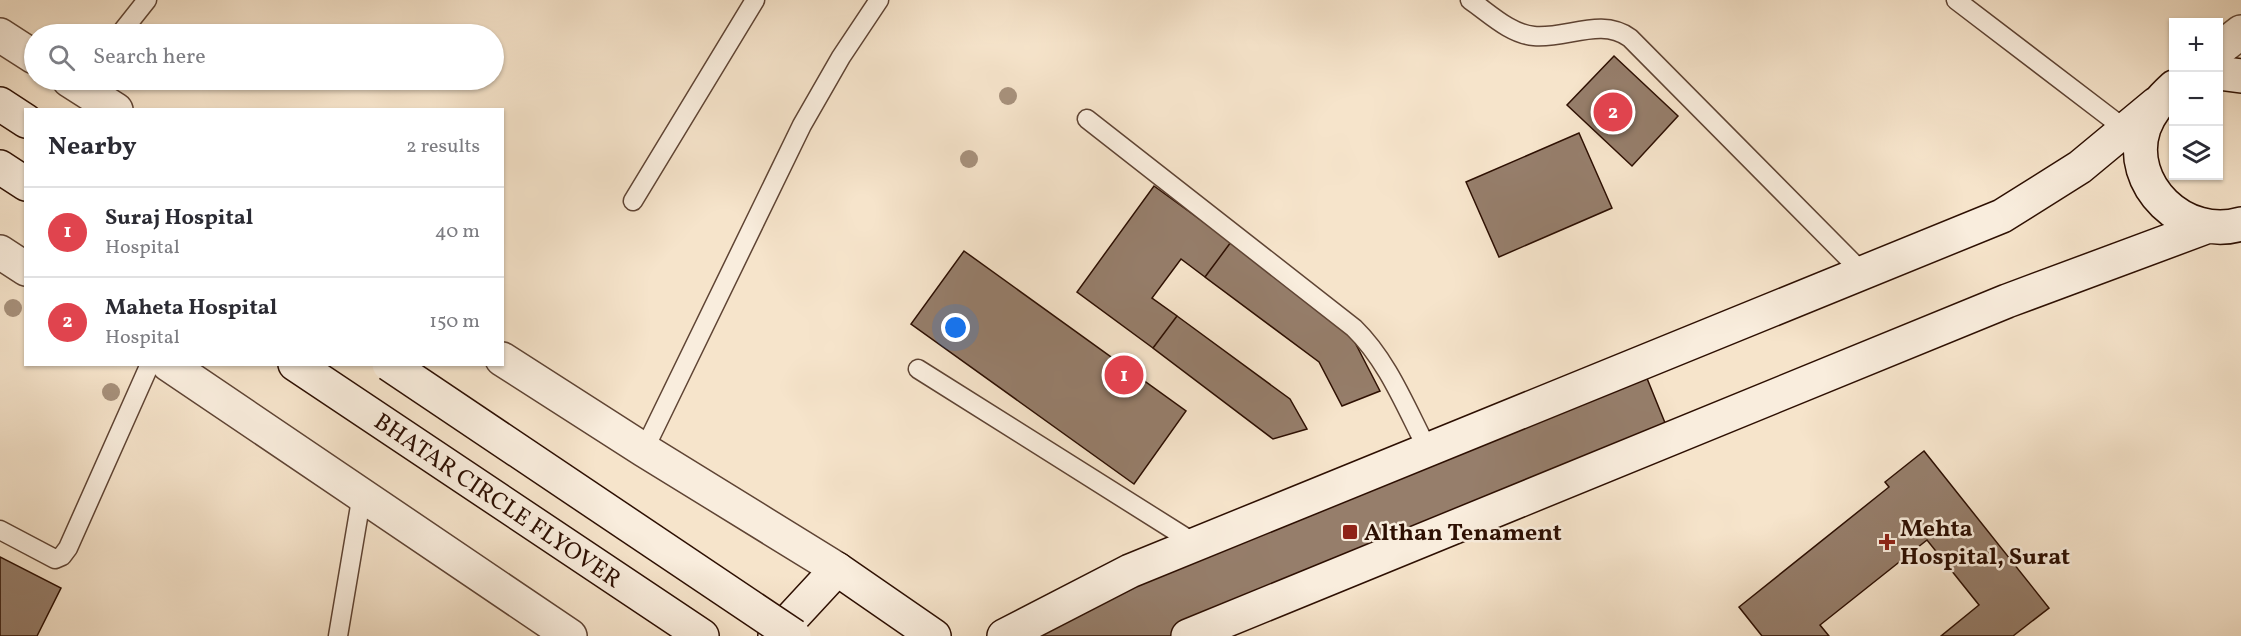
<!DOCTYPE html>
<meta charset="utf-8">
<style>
body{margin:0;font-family:Vollkorn,serif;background:#f7f7f7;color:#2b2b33}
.controls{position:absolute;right:18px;top:18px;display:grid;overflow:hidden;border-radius:0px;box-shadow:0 2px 4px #0004}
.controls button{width:54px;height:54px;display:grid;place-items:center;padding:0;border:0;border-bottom:2px solid #e1e1e2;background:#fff;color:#2b2b33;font:30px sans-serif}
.you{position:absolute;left:956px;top:328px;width:21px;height:21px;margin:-15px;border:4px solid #fff;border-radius:50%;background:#1a73e8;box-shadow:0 0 0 9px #1a73e833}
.badge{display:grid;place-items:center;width:39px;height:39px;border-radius:50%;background:#b45309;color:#fff;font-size:20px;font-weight:700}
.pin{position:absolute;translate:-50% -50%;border:3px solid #fff;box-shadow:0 2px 6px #0006}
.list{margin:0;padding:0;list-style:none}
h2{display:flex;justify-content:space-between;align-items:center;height:78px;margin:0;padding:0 24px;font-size:26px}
h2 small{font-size:20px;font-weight:400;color:#7c7c81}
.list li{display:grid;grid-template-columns:39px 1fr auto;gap:18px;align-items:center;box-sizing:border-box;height:90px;padding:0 24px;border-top:2px solid #e1e1e2}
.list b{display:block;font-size:22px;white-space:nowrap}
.list p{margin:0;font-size:20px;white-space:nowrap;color:#7c7c81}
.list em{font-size:20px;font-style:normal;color:#7c7c81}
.icon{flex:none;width:33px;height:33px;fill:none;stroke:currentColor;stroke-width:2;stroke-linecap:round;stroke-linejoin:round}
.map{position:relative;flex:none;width:2241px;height:636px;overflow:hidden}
.search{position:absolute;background:#fff;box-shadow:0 2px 4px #0004;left:24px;top:24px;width:480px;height:66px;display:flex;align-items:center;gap:15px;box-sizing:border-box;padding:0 21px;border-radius:33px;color:#7c7c81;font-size:22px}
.panel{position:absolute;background:#fff;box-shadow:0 2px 4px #0004;left:24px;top:108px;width:480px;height:258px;border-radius:0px}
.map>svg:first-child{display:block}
</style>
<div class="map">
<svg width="2241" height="636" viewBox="0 0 2241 636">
<rect width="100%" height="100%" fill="#f6e4cb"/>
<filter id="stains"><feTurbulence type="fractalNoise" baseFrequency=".00333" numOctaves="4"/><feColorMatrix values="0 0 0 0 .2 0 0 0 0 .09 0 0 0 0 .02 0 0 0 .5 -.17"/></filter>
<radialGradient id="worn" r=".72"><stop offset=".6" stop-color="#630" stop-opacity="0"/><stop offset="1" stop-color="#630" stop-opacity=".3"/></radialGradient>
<path fill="#967e6b" stroke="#2d0f02" stroke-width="1.5" d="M 1614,56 L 1678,116 L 1632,166 L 1567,105 Z
M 1579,133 L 1612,208 L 1499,257 L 1466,182 Z
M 1154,186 L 1231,242 L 1205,277 L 1181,259 L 1152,298 L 1177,316 L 1153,348 L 1077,292 Z
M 1231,242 L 1348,329 L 1380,391 L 1342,406 L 1319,362 L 1205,277 Z
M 964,251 L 1186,411 L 1134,484 L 911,324 Z
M 1177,316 L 1290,399 L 1307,429 L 1273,439 L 1153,348 Z
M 1642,366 L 1676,450 L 1218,636 L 1028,636 L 1021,620 Z
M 1924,451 L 2049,608 L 2013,636 L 1941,636 L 1979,605 L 1927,540 L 1820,625 L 1829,636 L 1762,636 L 1739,607 L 1889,487 L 1885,482 Z
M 0,557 L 61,588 L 37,636 L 0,636 Z"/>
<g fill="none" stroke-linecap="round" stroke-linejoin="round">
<defs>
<path id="service" d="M 1470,0 C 1489,13 1510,34 1534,36 C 1567,39 1601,17 1630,38 L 1863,273
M 1956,0 L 2125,129
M 120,34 L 147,0
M 1087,119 L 1354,328 C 1388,361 1406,408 1428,450
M 633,201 L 755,0
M 918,369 L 1196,544
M 644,450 L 802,125 L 841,57 L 879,0
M 0,530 L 55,559 L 62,556 L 68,548 L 150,364
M 338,636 L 362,494"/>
<path id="tertiary" d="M 0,35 L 34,57
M 2218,50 L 2241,32
M 69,80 L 116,110
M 0,252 L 26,269
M 502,359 L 644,450 L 837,569
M 168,364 L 570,636"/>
<path id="secondary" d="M 2218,73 L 2241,76
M 2174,87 C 2161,99 2150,111 2144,128 C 2125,185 2185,241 2241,224
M 0,104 L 26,121
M 0,167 L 26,184
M 295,364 L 702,636
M 775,636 L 837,569 L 934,636
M 1004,636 L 1130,571 L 2002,216 L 2080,167 L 2156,104
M 1188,636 L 2007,301 L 2206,227"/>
</defs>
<use href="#service" stroke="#5f4434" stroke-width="21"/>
<use href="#tertiary" stroke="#5f4434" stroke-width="36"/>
<use href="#secondary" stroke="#2d0f02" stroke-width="36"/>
<use href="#service" stroke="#f9eddd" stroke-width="18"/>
<use href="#tertiary" stroke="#f9eddd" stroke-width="33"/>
<use href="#secondary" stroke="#f9eddd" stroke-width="33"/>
<defs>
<path id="secondary-bridge" d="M 389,364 L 794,636"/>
</defs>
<use href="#secondary-bridge" stroke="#2d0f02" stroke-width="36" stroke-linecap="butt"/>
<use href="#secondary-bridge" stroke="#f9eddd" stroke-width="33"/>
</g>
<g fill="#a7917c">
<circle cx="1008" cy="96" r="9"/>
<circle cx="969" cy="159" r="9"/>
<circle cx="13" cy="308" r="9"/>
<circle cx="111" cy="392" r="9"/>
</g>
<g fill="#8f2418" stroke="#f9eddd" stroke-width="2">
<rect x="1342" y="524" width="16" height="16" rx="3"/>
<path d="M1884 533h6v6h6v6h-6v6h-6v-6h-6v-6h6z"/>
</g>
<g text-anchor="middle" stroke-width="5" stroke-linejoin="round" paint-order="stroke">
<g font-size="24" fill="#2d0f02" stroke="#f9eddd">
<text transform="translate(498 500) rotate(34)" y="8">BHATAR CIRCLE FLYOVER</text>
</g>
<g font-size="24" font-weight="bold" fill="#2d0f02" stroke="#f9eddd" text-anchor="start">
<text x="1900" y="536">Mehta<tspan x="1900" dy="28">Hospital, Surat</tspan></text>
<text x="1364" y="540">Althan Tenament</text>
</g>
</g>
<rect width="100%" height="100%" filter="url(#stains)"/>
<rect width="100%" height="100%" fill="url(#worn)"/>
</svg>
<div class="controls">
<button>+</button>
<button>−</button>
<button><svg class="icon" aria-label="layers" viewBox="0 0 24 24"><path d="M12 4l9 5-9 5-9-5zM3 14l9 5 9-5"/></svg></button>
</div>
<div class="you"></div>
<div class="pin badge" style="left:1124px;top:375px;background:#e0444e">1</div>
<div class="pin badge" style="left:1613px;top:112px;background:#e0444e">2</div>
<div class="search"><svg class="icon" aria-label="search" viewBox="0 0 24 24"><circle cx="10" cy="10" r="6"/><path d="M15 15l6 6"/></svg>Search here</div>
<section class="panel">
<h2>Nearby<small>2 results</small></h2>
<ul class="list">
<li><span class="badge" style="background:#e0444e">1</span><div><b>Suraj Hospital</b><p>Hospital</p></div><em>40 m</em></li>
<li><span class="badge" style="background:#e0444e">2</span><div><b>Maheta Hospital</b><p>Hospital</p></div><em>150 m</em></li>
</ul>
</section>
</div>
